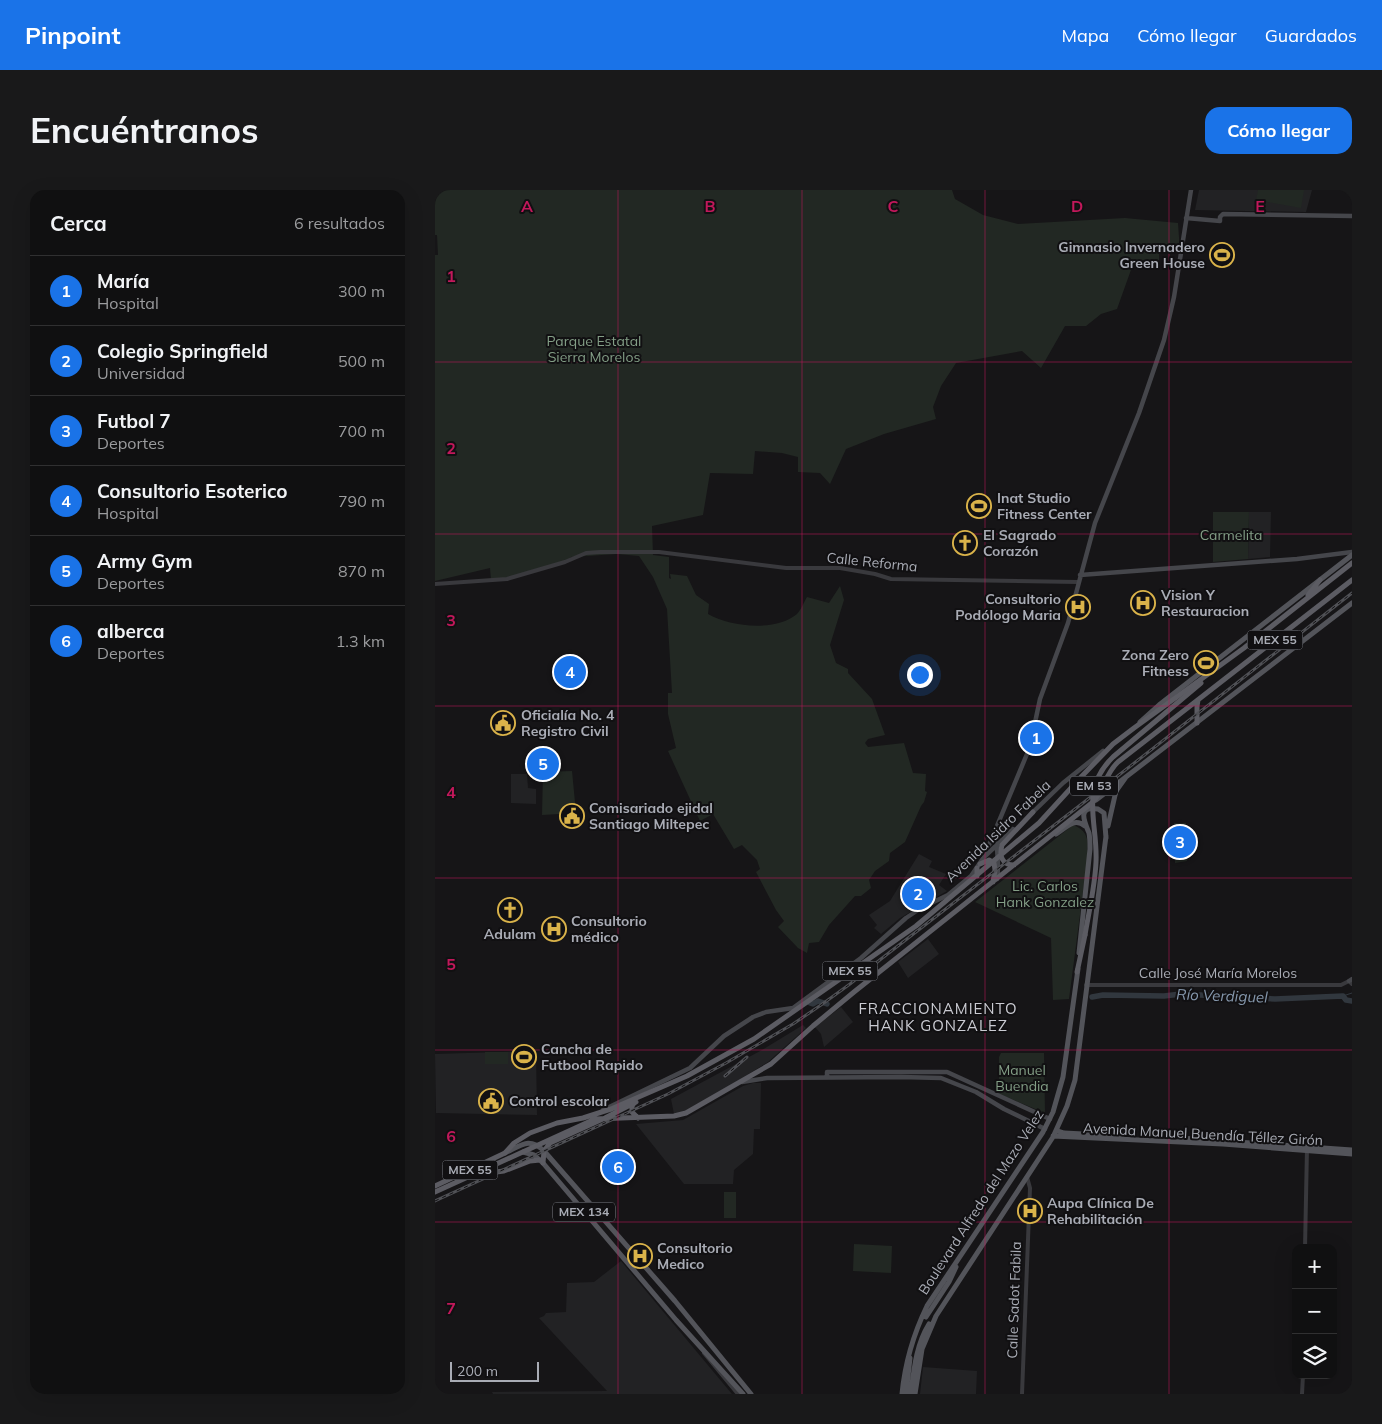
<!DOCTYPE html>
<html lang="es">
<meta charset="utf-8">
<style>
body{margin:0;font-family:Mulish,sans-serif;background:#19191a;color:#f1f3f6}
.controls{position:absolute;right:15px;bottom:15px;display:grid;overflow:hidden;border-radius:10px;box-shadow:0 5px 20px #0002}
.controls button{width:45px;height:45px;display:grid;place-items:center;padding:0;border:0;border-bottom:1px solid #303031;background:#101011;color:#f1f3f6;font:25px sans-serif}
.scale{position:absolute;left:15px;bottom:12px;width:89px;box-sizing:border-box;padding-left:5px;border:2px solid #a9acb5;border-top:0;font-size:14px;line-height:18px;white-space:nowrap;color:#a9acb5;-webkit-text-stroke:4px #111012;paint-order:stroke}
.you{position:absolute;left:484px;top:484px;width:18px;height:18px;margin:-12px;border:4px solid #fff;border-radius:50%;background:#1a73e8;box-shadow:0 0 0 8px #1a73e833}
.badge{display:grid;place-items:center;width:32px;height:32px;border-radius:50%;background:#1a73e8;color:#fff;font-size:16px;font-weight:700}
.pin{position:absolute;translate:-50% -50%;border:2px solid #fff;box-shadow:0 1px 5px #0006}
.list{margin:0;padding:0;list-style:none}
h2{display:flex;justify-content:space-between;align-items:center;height:65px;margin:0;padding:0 20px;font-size:21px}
h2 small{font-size:16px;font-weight:400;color:#9c9d9f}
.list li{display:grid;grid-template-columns:32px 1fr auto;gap:15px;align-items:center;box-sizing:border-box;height:70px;padding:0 20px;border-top:1px solid #303031}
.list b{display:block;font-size:19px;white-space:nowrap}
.list p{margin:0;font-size:16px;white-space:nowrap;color:#9c9d9f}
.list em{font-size:16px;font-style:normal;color:#9c9d9f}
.icon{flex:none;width:28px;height:28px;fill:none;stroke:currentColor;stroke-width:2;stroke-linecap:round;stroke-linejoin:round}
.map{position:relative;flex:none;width:917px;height:1204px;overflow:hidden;border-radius:15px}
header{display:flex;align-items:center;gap:30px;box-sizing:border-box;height:70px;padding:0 25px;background:#1a73e8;color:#fff}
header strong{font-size:24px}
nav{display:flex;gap:28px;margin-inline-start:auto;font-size:18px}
.intro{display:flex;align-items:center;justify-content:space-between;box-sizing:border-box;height:120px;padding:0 30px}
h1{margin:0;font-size:35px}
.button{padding:12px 22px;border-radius:15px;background:#1a73e8;color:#fff;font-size:18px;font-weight:700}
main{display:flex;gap:30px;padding:0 30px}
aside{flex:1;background:#101011;border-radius:15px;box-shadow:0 5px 20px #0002}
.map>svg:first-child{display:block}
</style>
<header>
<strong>Pinpoint</strong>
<nav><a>Mapa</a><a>Cómo llegar</a><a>Guardados</a></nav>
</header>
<div class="intro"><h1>Encuéntranos</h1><a class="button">Cómo llegar</a></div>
<main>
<aside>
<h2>Cerca<small>6 resultados</small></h2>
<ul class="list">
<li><span class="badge">1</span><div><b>María</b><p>Hospital</p></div><em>300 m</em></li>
<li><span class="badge">2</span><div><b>Colegio Springfield</b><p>Universidad</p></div><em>500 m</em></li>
<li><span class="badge">3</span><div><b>Futbol 7</b><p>Deportes</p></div><em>700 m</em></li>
<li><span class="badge">4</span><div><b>Consultorio Esoterico</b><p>Hospital</p></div><em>790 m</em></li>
<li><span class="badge">5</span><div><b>Army Gym</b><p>Deportes</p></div><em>870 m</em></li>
<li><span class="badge">6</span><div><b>alberca</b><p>Deportes</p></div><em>1.3 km</em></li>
</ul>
</aside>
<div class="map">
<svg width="917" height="1204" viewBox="0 0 917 1204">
<rect width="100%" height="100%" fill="#161517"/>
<path fill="#222224" d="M 764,0 L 877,0 L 871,22 L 760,20 Z
M 814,322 L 836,322 L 835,367 L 813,369 Z
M 76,584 L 92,584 L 93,598 L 101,599 L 101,614 L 76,613 Z
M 484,664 L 497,671 L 494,677 L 511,684 L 504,695 L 512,701 L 465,728 L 446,744 L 439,738 L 442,735 L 434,725 L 455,711 Z
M 493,749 L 504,764 L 473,788 L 463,772 Z
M 406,817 L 418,832 L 389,857 L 386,844 L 380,837 Z
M 368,835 L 371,838 L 333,872 L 254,921 L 239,924 L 236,909 L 327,860 Z
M 101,861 L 102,925 L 1,923 L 0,864 Z
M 318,893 L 326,893 L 325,939 L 319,939 L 318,964 L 299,980 L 298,994 L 249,994 L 201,934 L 248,930 L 308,896 Z
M 186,1071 L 297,1204 L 58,1204 L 57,1202 L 172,1201 L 104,1128 L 109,1126 L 111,1123 L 131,1122 L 132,1093 L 159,1092 Z
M 488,1177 L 542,1181 L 541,1204 L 485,1204 Z"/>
<path fill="#222823" d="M 0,0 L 517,0 L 520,9 L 548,25 L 583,34 L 690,28 L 743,33 L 745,62 L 724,58 L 724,76 L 697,77 L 682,119 L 666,124 L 651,136 L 630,136 L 606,178 L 587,161 L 521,173 L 506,196 L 498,217 L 501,229 L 449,244 L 411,259 L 395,294 L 385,283 L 363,282 L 363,267 L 347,263 L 320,261 L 318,284 L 275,283 L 268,325 L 217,336 L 218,365 L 234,367 L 234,388 L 236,389 L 235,384 L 252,386 L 261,405 L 274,414 L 273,424 C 295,437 341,442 362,424 C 366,420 369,412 372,407 L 394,413 L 405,396 L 409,410 L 395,455 L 401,473 L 413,479 L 413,483 L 437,509 L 450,545 L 433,549 L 430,553 L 433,557 L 469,553 L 478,583 L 491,584 L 490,601 L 492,602 L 489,612 L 486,616 L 470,652 L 455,663 L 454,671 L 440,681 L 434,690 L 436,698 L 426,706 L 420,706 L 394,735 L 384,752 L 374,753 L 372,763 L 363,758 L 343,737 L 349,731 L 341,720 L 321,682 L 325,679 L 322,670 L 307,655 L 299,659 L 278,624 L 265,631 L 233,561 L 241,558 L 233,524 L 233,503 L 237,503 L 232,419 L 218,387 L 204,366 L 182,364 L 136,367 L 133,371 L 73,388 L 56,390 L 55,378 L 0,391 L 0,65 L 3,65 L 2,45 L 0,45 Z
M 823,0 L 869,0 L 866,18 L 821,10 Z
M 778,322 L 814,322 L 813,369 L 778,372 Z
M 137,581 L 141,623 L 107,625 L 108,582 Z
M 739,633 L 751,633 L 752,671 L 740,673 Z
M 638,635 C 657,642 652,655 652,671 L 634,809 L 618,810 L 616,748 L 540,712 Z
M 50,862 L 73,862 L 73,874 L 50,874 Z
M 566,863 L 609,863 L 610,923 L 564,904 L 564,867 Z
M 289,1002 L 301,1002 L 301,1028 L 289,1028 Z
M 419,1054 L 457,1056 L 456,1083 L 418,1081 Z"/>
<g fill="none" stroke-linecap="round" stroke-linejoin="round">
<path stroke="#31373e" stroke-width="1" d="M 908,806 L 917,803"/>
<path stroke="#31373e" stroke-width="5.5" d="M 657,807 L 668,805 L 729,806 L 746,804 L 840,809 L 908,806 L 911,810 L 917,811
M 375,813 L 378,814 L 383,811 L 392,814"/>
<path stroke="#39393d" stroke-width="4" d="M 0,394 L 72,389 L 130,372 L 151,363 L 165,362 L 224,362 L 351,378 L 405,378 L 440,384 L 456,389 L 643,392
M 651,795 L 906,795 L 914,791 L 917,794
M 870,1058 L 872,958
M 269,1163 L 303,1204
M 587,1204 L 595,998 L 592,987
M 867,1204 L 868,1185"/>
<path stroke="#45464b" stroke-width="4.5" d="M 751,28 L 785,31 L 785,27 L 788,24 L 917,26
M 645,385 L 862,369 L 917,362
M 597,623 L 628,593 L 668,561
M 564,633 L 569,639 L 578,639
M 561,642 C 561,658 565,674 562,689
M 549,667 L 592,564 L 598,542 L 605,509 L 633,433 L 660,333 L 704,223 L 729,150 L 739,107 L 756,0
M 914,791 L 917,789
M 392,887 L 392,882 L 512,882 L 615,929
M 307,892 L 332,888 L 466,887 L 506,888 L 541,902 L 569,919 L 610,939
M 168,920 L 255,878 L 289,846 L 318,827 L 331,822 L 358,818 L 426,768 L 471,728 L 486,718 L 513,705 L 536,686 L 549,667 L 578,640"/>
<path stroke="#53545a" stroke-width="5" d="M 705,532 L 724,515 L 917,365
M 661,610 L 917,413
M 673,636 L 681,601 L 691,587
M 621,644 C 631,638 639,627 650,636
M 644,763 L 655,659 C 655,654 655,648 654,643 C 650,633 641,615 663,619 L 669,623 L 671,648
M 622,939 L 623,941 L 629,943 L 687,946
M 618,946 L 788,954 L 917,964
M 745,948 L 917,960
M 88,962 L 99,965 L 108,973 L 241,1130 L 308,1204
M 70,963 C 87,955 94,947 109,961 L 240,1111 L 316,1204
M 491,1127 L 514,1092 L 521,1077
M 476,1203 C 479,1179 481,1155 494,1134
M 467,1204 C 470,1172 478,1145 492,1116 L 608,942 L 618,922 L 628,887 L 643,779
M 471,1204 L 475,1168
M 480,1204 L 487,1159 L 501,1126 L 618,947 L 632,916 L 640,890 L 671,646"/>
<path stroke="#5c5c63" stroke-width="5" d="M 873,405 L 885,390
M 762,533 L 762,516 L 763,510
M 545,674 L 554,670 L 559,673 L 560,680 L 558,692
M 579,675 C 567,675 564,666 567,655 L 598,622
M 542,678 L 542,686
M 642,782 L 650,745
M 199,913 L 197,916 L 197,922 L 203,928
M 108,973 L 109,961 L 115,953 L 170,928 L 201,912
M 45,984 L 69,981 L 95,971 L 105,970
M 0,996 L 70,963 L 79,953 L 95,943 L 122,933 L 148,928 L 176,919 L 252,886 L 319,849 L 481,736 L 604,633 L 647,586 L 678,554 L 699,538 L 809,458 L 917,373
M 0,1002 L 160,929 L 239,926 L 251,923 L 336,874 L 378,836 L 419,802 L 658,612 C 669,599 671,583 683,572 L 917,390"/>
<defs>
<path id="rail" d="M 290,886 L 312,867
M 0,1011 L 233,904 L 291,873 L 358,834 L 386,815 L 415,794 L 446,769 L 666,599 L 917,403"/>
</defs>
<use href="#rail" stroke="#505156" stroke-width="3"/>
<use href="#rail" stroke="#111012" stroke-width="1" stroke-dasharray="4" stroke-linecap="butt"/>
<path stroke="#5c5c63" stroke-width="5" d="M 650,745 C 654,721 660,696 661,672 C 663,632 644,600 678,567 L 766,493"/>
</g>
<path fill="none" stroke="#c2185b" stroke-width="1" stroke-opacity="0.55" d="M 183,0 L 183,1204M 367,0 L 367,1204M 550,0 L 550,1204M 734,0 L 734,1204M 0,172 L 917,172M 0,344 L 917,344M 0,516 L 917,516M 0,688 L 917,688M 0,860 L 917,860M 0,1032 L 917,1032"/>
<defs>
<symbol id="stadium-ring" viewBox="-11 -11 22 22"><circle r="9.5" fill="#111012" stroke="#dab34a" stroke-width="1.5"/><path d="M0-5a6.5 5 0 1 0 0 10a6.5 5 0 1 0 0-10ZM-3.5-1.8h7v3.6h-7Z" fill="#dab34a"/></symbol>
<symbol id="church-ring" viewBox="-11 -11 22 22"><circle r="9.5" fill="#111012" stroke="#dab34a" stroke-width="1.5"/><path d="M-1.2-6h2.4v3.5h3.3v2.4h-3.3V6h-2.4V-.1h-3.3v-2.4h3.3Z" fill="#dab34a"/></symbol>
<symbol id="hospital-ring" viewBox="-11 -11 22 22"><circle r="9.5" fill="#111012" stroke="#dab34a" stroke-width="1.5"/><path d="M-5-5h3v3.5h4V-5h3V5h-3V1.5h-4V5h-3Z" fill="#dab34a"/></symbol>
<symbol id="civic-ring" viewBox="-11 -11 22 22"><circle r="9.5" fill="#111012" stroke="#dab34a" stroke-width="1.5"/><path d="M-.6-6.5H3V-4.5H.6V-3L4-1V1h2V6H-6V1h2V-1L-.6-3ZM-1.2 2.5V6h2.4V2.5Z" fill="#dab34a"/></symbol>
</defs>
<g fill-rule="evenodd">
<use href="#stadium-ring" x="773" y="51" width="28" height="28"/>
<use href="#stadium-ring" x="530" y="302" width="28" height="28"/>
<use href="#church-ring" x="516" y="339" width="28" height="28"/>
<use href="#hospital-ring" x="694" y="399" width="28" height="28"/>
<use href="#hospital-ring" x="629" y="403" width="28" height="28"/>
<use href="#stadium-ring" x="757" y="459" width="28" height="28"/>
<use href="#civic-ring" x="54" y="519" width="28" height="28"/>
<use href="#civic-ring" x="123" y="612" width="28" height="28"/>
<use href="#church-ring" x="61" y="706" width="28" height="28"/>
<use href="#hospital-ring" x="105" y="725" width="28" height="28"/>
<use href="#stadium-ring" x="75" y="853" width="28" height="28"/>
<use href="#civic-ring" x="42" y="897" width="28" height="28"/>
<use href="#hospital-ring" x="581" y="1007" width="28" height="28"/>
<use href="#hospital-ring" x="191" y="1052" width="28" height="28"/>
</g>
<g text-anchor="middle" stroke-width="4" stroke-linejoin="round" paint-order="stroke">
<g fill="#111012" stroke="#7b7d84" stroke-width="1">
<rect x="812.5" y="440.5" width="55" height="19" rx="4"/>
<rect x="635" y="586.5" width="48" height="19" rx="4"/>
<rect x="387.5" y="771.5" width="55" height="19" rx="4"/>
<rect x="7.5" y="970.5" width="55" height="19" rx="4"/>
<rect x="118" y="1012.5" width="62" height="19" rx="4"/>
</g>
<g font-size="12" font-weight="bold" fill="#a9acb5">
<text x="840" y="454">MEX 55</text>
<text x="659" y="600">EM 53</text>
<text x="415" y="785">MEX 55</text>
<text x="35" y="984">MEX 55</text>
<text x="149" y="1026">MEX 134</text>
</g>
<g font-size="14" font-weight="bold" fill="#a9acb5" stroke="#111012" text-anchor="start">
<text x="770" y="62" text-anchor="end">Gimnasio Invernadero<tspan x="770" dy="16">Green House</tspan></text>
<text x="562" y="313">Inat Studio<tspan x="562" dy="16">Fitness Center</tspan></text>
<text x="548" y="350">El Sagrado<tspan x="548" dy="16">Corazón</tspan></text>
<text x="726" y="410">Vision Y<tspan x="726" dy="16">Restauracion</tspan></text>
<text x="626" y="414" text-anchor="end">Consultorio<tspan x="626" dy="16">Podólogo Maria</tspan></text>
<text x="754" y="470" text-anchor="end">Zona Zero<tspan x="754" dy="16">Fitness</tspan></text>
<text x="86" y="530">Oficialía No. 4<tspan x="86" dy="16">Registro Civil</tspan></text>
<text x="154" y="623">Comisariado ejidal<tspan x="154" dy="16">Santiago Miltepec</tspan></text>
<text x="136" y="736">Consultorio<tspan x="136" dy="16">médico</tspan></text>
<text x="75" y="749" text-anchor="middle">Adulam</text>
<text x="106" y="864">Cancha de<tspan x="106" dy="16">Futbool Rapido</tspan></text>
<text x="74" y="916">Control escolar</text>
<text x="612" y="1018">Aupa Clínica De<tspan x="612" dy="16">Rehabilitación</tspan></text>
<text x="222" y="1063">Consultorio<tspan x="222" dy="16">Medico</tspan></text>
</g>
<g font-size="14" fill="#839e86" stroke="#111012">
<text x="159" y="156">Parque Estatal<tspan x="159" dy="16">Sierra Morelos</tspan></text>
<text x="796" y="350">Carmelita</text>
<text x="610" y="701">Lic. Carlos<tspan x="610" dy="16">Hank Gonzalez</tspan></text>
<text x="587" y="885">Manuel<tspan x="587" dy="16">Buendia</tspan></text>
</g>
<g font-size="14" fill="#a9acb5" stroke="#111012">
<text transform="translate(437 372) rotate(6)" y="5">Calle Reforma</text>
<text transform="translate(563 641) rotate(-44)" y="5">Avenida Isidro Fabela</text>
<text x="783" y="788">Calle José María Morelos</text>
<text transform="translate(768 944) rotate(3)" y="5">Avenida Manuel Buendía Téllez Girón</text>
<text transform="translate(546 1012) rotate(-57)" y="5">Boulevard Alfredo del Mazo Velez</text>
<text transform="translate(579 1110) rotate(-88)" y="5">Calle Sadot Fabila</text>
</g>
<g font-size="15" font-style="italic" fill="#8597ac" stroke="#111012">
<text transform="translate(787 806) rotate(2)" y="5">Río Verdiguel</text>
</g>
<g font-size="15" letter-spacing="1" fill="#cacbd2" stroke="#111012">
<text x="503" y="824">FRACCIONAMIENTO<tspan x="503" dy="17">HANK GONZALEZ</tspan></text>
</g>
</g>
<g font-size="16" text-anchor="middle" font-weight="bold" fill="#c2185b" stroke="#111012" stroke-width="4" stroke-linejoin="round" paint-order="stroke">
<text x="92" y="22">A</text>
<text x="275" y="22">B</text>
<text x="458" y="22">C</text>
<text x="642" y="22">D</text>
<text x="825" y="22">E</text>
<text x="16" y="92">1</text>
<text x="16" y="264">2</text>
<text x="16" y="436">3</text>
<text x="16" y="608">4</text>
<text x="16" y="780">5</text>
<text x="16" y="952">6</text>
<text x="16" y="1124">7</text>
</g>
</svg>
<div class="controls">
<button>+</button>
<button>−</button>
<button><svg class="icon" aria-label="layers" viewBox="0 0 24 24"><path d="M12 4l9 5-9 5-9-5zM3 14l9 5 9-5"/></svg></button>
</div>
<div class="scale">200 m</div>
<div class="you"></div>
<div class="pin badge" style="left:601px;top:548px">1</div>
<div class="pin badge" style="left:483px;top:704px">2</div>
<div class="pin badge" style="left:745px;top:652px">3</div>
<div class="pin badge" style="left:135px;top:482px">4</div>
<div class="pin badge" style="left:108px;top:574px">5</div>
<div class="pin badge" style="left:183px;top:977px">6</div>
</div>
</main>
